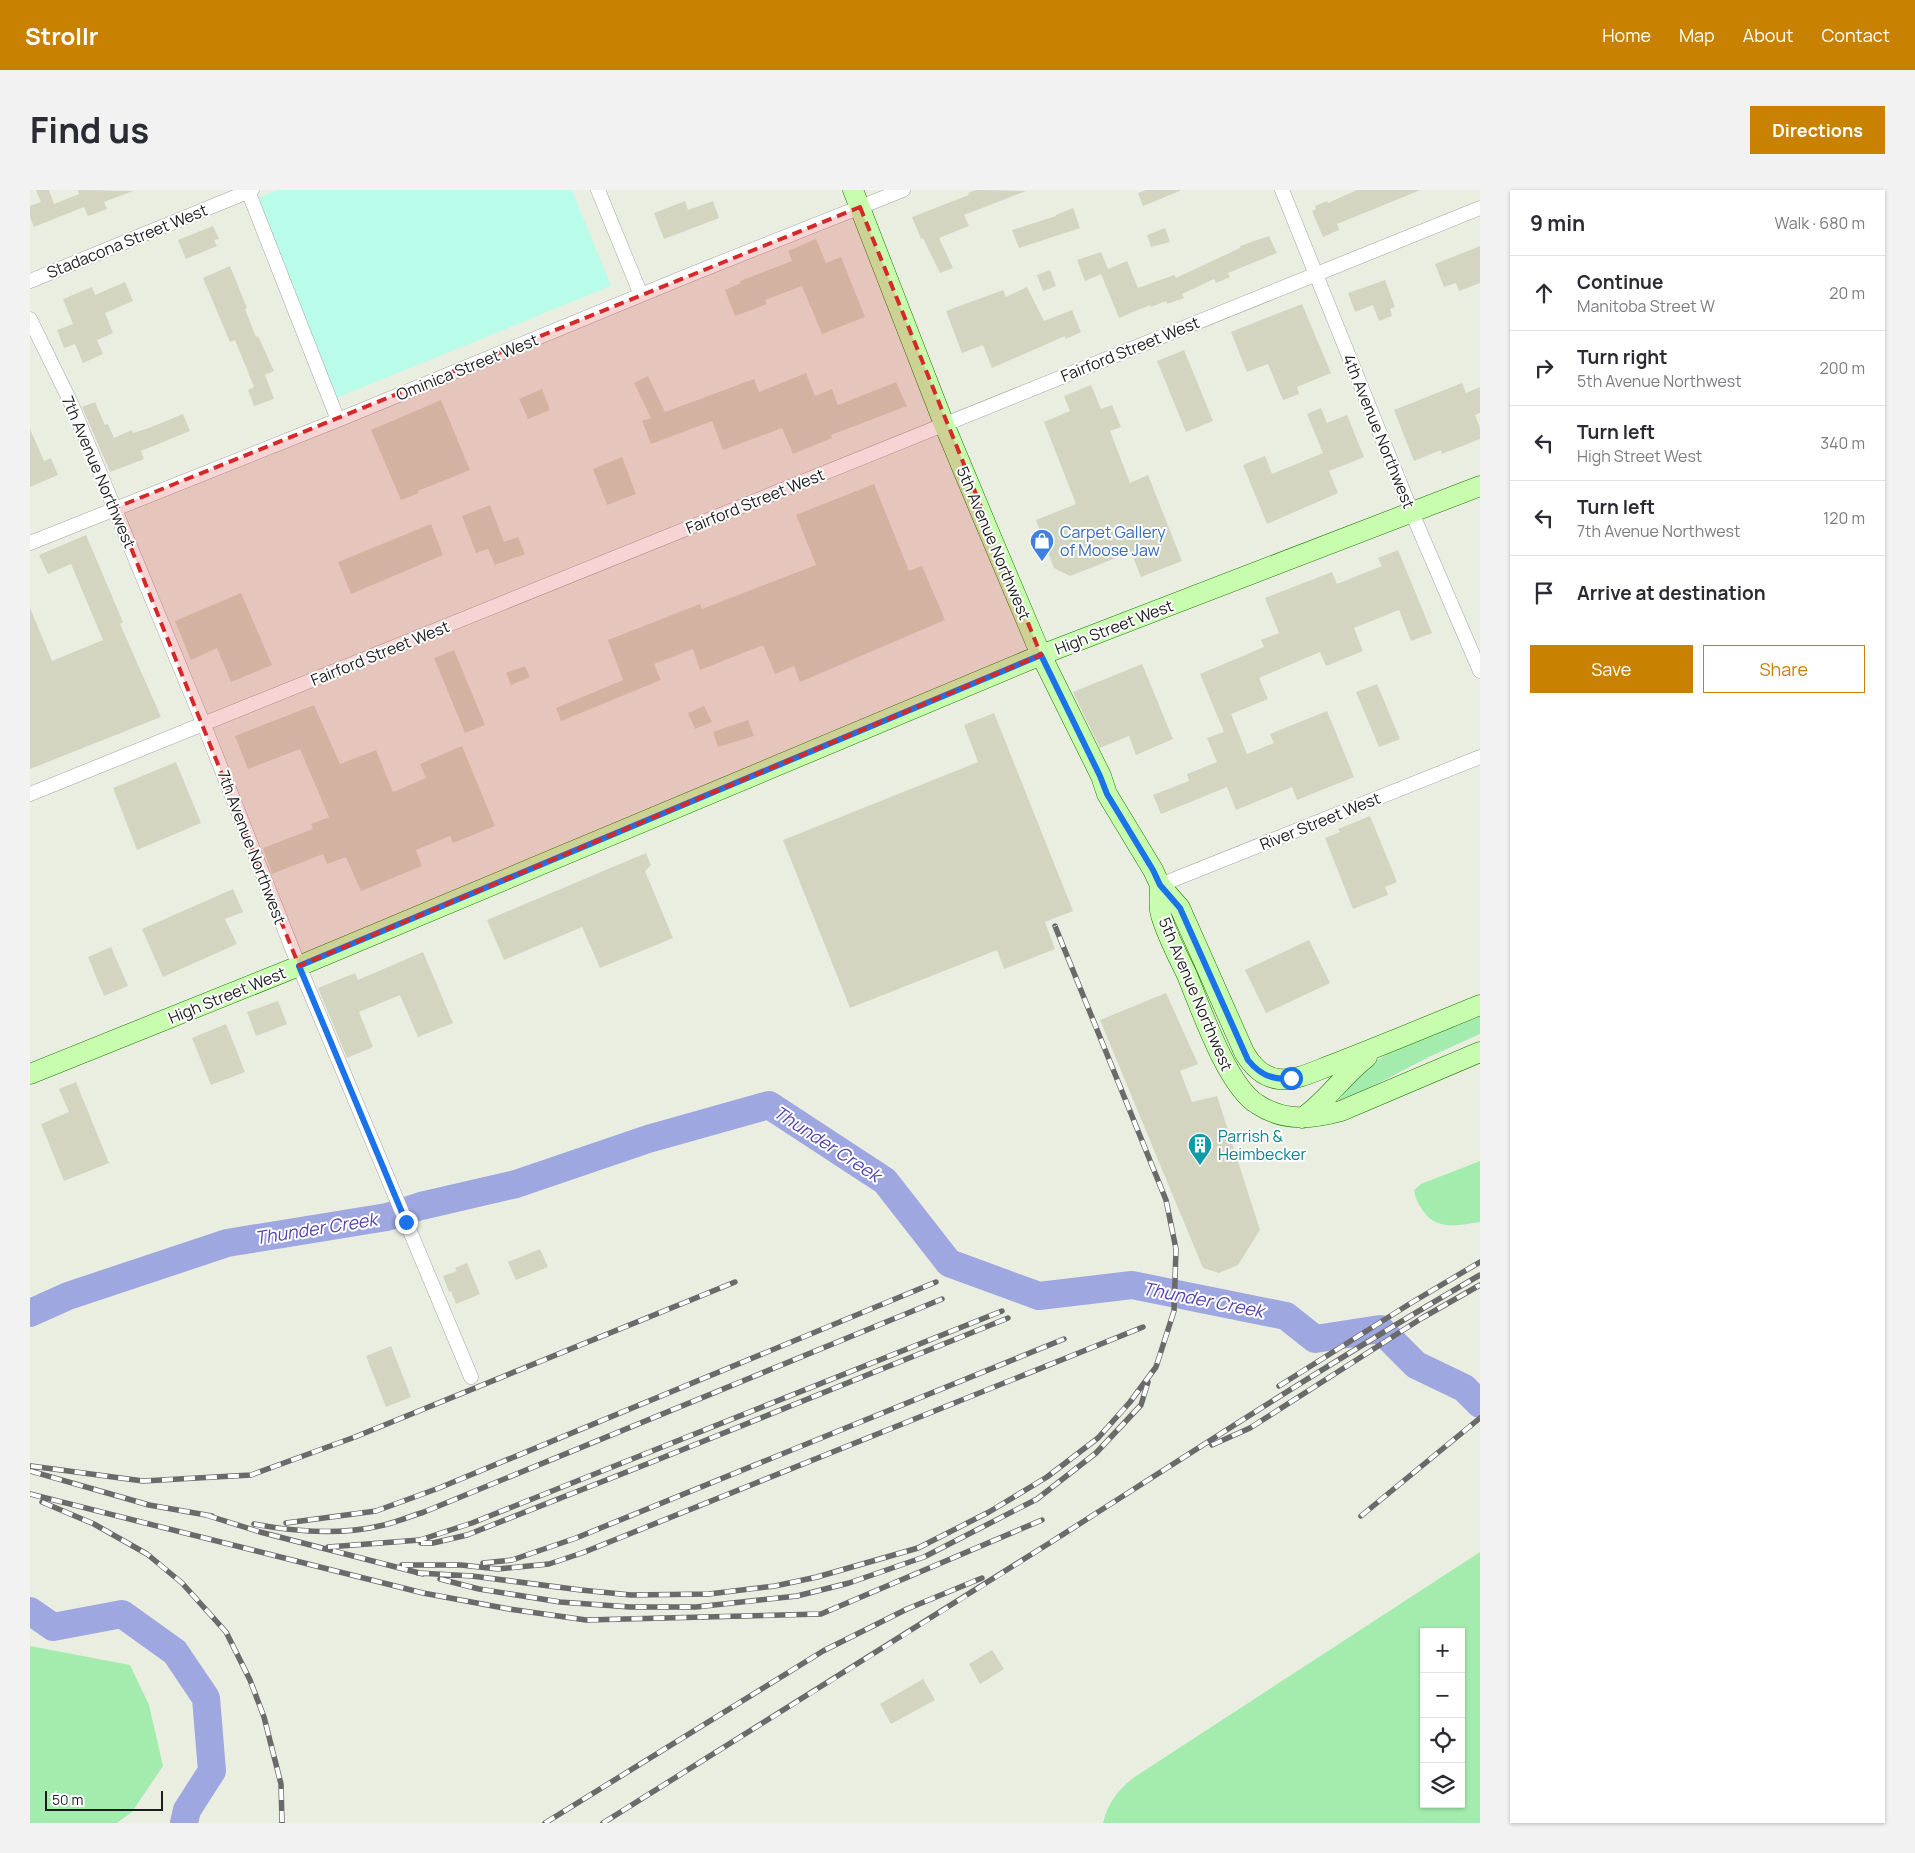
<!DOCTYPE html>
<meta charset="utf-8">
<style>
body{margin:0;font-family:Manrope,sans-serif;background:#f2f2f3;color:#2b2b33}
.controls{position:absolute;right:15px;bottom:15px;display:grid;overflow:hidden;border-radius:0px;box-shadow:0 1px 4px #0004}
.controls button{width:45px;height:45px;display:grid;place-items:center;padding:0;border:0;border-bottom:1px solid #e1e1e2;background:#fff;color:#2b2b33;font:25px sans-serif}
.scale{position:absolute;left:15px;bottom:12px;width:118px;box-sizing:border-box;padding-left:5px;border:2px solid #1c1c1c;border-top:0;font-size:14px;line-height:18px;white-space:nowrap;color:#1c1c1c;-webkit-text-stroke:4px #fff;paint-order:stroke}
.stop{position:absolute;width:15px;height:15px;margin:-11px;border:4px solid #1a73e8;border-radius:50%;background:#fff}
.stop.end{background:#1a73e8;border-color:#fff;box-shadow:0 1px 5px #0008}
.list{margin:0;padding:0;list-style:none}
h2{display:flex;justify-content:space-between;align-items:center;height:65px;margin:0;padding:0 20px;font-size:21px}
h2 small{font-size:16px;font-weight:400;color:#7c7c81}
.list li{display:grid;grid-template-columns:32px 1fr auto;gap:15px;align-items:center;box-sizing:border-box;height:75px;padding:0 20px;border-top:1px solid #e1e1e2}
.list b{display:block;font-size:19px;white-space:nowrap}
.list p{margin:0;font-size:16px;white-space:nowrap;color:#7c7c81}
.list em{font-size:16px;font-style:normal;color:#7c7c81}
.actions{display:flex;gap:10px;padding:15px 20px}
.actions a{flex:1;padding:11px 0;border:1px solid #c88100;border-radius:0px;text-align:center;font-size:18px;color:#c88100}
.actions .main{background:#c88100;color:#fff}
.icon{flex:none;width:28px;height:28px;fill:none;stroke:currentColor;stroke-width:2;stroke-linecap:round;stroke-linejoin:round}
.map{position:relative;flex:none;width:1450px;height:1633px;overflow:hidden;border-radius:0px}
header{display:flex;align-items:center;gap:30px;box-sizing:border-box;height:70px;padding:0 25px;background:#c88100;color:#fff}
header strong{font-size:24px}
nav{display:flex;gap:28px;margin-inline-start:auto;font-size:18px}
.intro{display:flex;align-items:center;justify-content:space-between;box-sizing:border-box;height:120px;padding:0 30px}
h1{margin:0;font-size:35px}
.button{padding:12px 22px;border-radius:0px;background:#c88100;color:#fff;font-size:18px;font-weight:700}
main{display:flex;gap:30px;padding:0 30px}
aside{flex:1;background:#fff;border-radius:0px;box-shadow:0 1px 4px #0004}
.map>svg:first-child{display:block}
</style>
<header>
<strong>Strollr</strong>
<nav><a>Home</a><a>Map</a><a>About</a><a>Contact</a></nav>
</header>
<div class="intro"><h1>Find us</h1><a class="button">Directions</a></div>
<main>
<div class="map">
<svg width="1450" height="1633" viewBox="0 0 1450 1633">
<rect width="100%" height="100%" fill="#eaeee1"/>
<path fill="#a3ecae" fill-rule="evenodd" d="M 1450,825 L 1450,844 L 1399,867 L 1308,914 C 1333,862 1400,845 1450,825 Z
M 1450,971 L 1450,1032 C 1430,1035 1407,1041 1394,1022 C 1388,1014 1386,1010 1384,1000 L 1391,994 Z
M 1450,1362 L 1450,1633 L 1073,1633 C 1078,1613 1087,1601 1103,1588 ZM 1394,1442 L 1431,1442 L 1431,1614 L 1394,1614 Z
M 0,1456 L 100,1475 L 119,1515 L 133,1576 L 102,1622 L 87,1633 L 0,1633 Z"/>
<path fill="#bafcea" d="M 247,0 L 542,0 L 581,96 L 299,211 L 218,12 Z"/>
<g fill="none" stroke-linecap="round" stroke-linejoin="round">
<path stroke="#9ea7df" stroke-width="28" d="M 0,1123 L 38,1106 L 197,1053 L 357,1027 L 391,1016 L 486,994 L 618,949 L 739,915 L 855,991 L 919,1073 L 1009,1106 L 1102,1095 L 1256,1126 L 1285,1149 L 1350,1139 L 1386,1175 L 1434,1198 L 1450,1214
M 0,1421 L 23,1437 L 92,1424 L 145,1462 L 176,1508 L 182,1581 L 157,1620 L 154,1633"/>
</g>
<path fill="#d3d5c1" d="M 6,0 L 19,0 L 24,14 L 49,4 L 48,0 L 103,1 L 74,12 L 77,19 L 58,26 L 54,17 L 4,37 L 0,27 L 0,16 L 11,12 Z
M 946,0 L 996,1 L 934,25 L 939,36 L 909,48 L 923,78 L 910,83 L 893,48 L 891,49 L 882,27 L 939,5 L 938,3 Z
M 1116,0 L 1150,0 L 1150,1 L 1113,16 L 1108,3 Z
M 1327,0 L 1388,0 L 1388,1 L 1307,34 L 1309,40 L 1293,47 L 1282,21 L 1286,19 L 1285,16 L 1297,11 L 1298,13 Z
M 655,11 L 658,20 L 683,11 L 689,28 L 634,49 L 624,23 Z
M 1043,18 L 1050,38 L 989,58 L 982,40 L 1026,26 L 1026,25 Z
M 183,36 L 189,49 L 184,50 L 187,56 L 156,69 L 148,50 Z
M 1135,38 L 1140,52 L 1121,57 L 1117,45 Z
M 1239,46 L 1247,63 L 1198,83 L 1200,87 L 1186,93 L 1184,89 L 1152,104 L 1154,108 L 1137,114 L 1136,111 L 1121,117 L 1120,115 L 1089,128 L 1071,84 L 1055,91 L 1047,70 L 1071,62 L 1078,79 L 1097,71 L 1108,98 L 1144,85 L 1146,88 L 1210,58 L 1210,56 Z
M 786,49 L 796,73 L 811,67 L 835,127 L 792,144 L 772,96 L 735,110 L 737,114 L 705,126 L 695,100 L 711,93 L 710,91 L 762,71 L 758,61 Z
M 1450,56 L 1450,93 L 1429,101 L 1426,93 L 1414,97 L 1405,74 Z
M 200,76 L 217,118 L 215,119 L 226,147 L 228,146 L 244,181 L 235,185 L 244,209 L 224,216 L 218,200 L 224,197 L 205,150 L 200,152 L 173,88 Z
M 1020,80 L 1026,96 L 1013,101 L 1007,85 Z
M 1355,90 L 1365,117 L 1360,119 L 1362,126 L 1349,131 L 1343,115 L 1325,122 L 1318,103 Z
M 95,92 L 103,111 L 75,123 L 83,143 L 67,150 L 73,164 L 53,173 L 45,154 L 34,158 L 27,140 L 43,134 L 33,109 L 62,97 L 65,105 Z
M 997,97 L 1014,131 L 1042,120 L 1051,142 L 1036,149 L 1035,146 L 962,178 L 953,155 L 932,163 L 916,121 L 973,100 L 976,107 Z
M 1272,114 L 1301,183 L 1267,197 L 1269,204 L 1253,210 L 1238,174 L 1217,182 L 1201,142 Z
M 1154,160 L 1183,231 L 1156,242 L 1127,171 Z
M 776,183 L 785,206 L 802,199 L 808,215 L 866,192 L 877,216 L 801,245 L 802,248 L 763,264 L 752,238 L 693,260 L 682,231 L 621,254 L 612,231 L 621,228 L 604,193 L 618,186 L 635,222 L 724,189 L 729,202 Z
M 1432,193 L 1436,203 L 1450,197 L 1450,223 L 1445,225 L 1450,238 L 1450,249 L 1412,264 L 1411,260 L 1384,271 L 1364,220 Z
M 1061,195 L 1071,219 L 1082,215 L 1091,237 L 1080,241 L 1100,293 L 1118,285 L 1152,371 L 1111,387 L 1101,362 L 1040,386 L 1024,378 L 1006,330 L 1046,314 L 1014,232 L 1040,221 L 1034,206 Z
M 512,199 L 520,220 L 498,229 L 489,209 Z
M 411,210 L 440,280 L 388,301 L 389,303 L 371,310 L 341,240 Z
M 65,212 L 75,235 L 78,234 L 84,248 L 102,240 L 103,243 L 119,238 L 153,224 L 160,241 L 111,261 L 114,269 L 80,282 L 52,217 Z
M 1291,218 L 1297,233 L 1317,225 L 1334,267 L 1299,281 L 1308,303 L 1237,334 L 1213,275 L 1235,266 L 1242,284 L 1293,263 L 1277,224 Z
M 0,239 L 14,271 L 21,268 L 28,285 L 0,297 Z
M 592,267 L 606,304 L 577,315 L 563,279 Z
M 844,294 L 879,381 L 892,376 L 915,430 L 770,492 L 764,476 L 745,484 L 733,455 L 670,480 L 663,459 L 624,474 L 631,490 L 531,531 L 526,518 L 593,490 L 578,450 L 670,414 L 672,419 L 786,375 L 766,325 Z
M 460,315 L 474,352 L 488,347 L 495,364 L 465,375 L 458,359 L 446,363 L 432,326 Z
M 401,334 L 413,365 L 321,404 L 308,372 Z
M 56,345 L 93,432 L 90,434 L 131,527 L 0,579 L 0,418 L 22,471 L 73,450 L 41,374 L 18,384 L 9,365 Z
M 1368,360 L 1402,443 L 1381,451 L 1369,420 L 1324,438 L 1333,461 L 1296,476 L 1290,462 L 1229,488 L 1238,509 L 1201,524 L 1217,564 L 1244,553 L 1240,544 L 1297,521 L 1324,587 L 1267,610 L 1262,597 L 1206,620 L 1197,597 L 1131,624 L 1123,605 L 1159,591 L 1157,584 L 1187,572 L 1177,548 L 1194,542 L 1170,484 L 1234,457 L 1231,450 L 1249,443 L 1235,408 L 1302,382 L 1307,394 L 1352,376 L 1348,368 Z
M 211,403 L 242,475 L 201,492 L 187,458 L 161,470 L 145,431 Z
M 424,460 L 455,535 L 435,543 L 404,468 Z
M 1112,474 L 1143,549 L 1106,565 L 1099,546 L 1070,558 L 1043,502 Z
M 495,476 L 500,487 L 481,495 L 476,483 Z
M 1347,494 L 1370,549 L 1349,557 L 1326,502 Z
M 284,515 L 310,574 L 346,560 L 363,602 L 396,588 L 390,574 L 432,556 L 465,636 L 423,653 L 420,646 L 386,660 L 392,676 L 331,701 L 316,667 L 297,674 L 293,664 L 242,684 L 233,658 L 283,639 L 281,634 L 299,627 L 270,559 L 218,579 L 205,546 Z
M 674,516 L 682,532 L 665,539 L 658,523 Z
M 964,523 L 1043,721 L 1015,732 L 1025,759 L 974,779 L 967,760 L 820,818 L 753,650 L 948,572 L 934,535 Z
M 718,530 L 724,546 L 688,557 L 683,542 Z
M 146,572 L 171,633 L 107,660 L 83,598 Z
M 1340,626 L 1367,692 L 1355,697 L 1358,705 L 1323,719 L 1295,648 L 1310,642 L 1308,639 Z
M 616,663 L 621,675 L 615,681 L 643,748 L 570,778 L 552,737 L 474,770 L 457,730 Z
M 203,699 L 213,722 L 195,729 L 207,754 L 133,787 L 112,739 Z
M 1279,750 L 1300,793 L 1236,823 L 1215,780 Z
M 81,757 L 98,796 L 74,806 L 58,767 Z
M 393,762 L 423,833 L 388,847 L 370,805 L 329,822 L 343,857 L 317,868 L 288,798 L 325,783 L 328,790 Z
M 1136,803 L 1168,874 L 1150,881 L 1162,912 L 1187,906 L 1230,1040 L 1208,1075 L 1189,1083 L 1173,1078 L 1070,830 Z
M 248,811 L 257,834 L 226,846 L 217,822 Z
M 196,834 L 215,882 L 181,895 L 162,848 Z
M 46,892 L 79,973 L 34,991 L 11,934 L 39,922 L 29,899 Z
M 510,1059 L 518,1077 L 486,1090 L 478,1072 Z
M 437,1073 L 450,1104 L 426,1114 L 421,1101 L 419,1102 L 413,1086 L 427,1081 L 425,1078 Z
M 361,1156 L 381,1207 L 356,1217 L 336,1166 Z
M 962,1460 L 974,1479 L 950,1494 L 939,1474 Z
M 893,1489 L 905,1510 L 861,1534 L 850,1514 Z"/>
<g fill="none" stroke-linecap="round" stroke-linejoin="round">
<defs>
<path id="street" d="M 568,0 L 611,105
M 1252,0 L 1382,323 L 1450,481
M 218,1 L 308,230
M 0,91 L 222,0
M 0,129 L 41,213 L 174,535 L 269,776 L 441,1187
M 0,353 L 308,230 L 657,86 L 873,0
M 0,604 L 1450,18
M 1130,695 L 1450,567"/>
<path id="secondary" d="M 823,0 L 914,234 L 959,342 L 1011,465 L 1071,586 L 1077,604 L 1123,680 L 1130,695 L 1150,718 L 1214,862 C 1222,876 1232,887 1249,889 C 1267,891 1287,880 1304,874 C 1353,855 1401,835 1450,815
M 1130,695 C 1130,705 1128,716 1131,725 C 1137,746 1148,766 1157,785 C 1171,819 1197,895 1227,914 C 1254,932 1281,929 1311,921 L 1450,862
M 0,884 L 269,776 L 1011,465 L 1450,296
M 1272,928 C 1297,911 1313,885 1337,867"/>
</defs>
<use href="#street" stroke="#a3a3a3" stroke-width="15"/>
<use href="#secondary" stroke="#1d7600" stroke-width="21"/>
<use href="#street" stroke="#fff" stroke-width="14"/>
<use href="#secondary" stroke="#c8fdb0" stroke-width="20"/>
<defs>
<path id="rail" d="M 1249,1196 L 1381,1113 L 1450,1072
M 1182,1255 L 1220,1238 L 1392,1128 L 1450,1095
M 1,1276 L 113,1291 L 221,1285 L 325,1247 L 705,1092
M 0,1281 L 119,1315 L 182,1326
M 0,1304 L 393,1403 L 479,1419 L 556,1430 L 791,1424 L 1012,1330
M 12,1312 L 64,1334 L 117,1364 L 152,1393 L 196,1442 L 220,1490 L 234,1527 L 251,1594 L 252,1633
M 176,1325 L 230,1342 L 393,1384
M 1331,1326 L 1450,1228
M 256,1333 L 346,1321 L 409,1298 L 906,1092
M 224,1334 C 265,1342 313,1345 354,1335 C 367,1332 381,1326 394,1322 L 912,1109
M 391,1353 L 403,1353 L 437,1345 L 622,1272 L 978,1128
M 298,1357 L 390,1350 L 442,1333 L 972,1121
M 453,1373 L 482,1370 L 546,1348 L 1034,1149
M 372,1375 L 431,1375 L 468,1379 L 519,1374 L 552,1363 L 1113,1137
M 388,1383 L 442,1386 L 551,1400 L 601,1405 L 679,1404 L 745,1396 L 787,1387 L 888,1358 L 959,1322 L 1017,1287 L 1068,1248 L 1100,1212 L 1126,1177 L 1144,1121 L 1146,1059 L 1136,1010 L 1025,736
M 410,1389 L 449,1399 L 530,1412 L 600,1417 L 666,1417 L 767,1406 L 819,1393 L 894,1367 L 1007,1309 L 1066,1263 L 1111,1215 L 1118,1192
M 515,1633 L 793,1461 L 877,1419 L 952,1388
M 573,1633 C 721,1540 870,1448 1018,1354 C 1161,1263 1303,1170 1450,1085"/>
</defs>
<use href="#rail" stroke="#6a6a6a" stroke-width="5.5"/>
<use href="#rail" stroke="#fff" stroke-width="4" stroke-dasharray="11" stroke-linecap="butt"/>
</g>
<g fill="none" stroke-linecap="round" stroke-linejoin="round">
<path stroke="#1a73e8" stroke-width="6" d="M 376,1032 L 269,776 L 1011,465 L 1070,586 L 1077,604 L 1123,680 L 1130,695 L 1150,718 L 1218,870 C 1229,884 1243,891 1261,888"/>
</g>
<path fill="#d62828" fill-opacity="0.2" stroke="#d62828" stroke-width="4" stroke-dasharray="10 6" stroke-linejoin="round" d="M 830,17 L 1011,465 L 269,776 L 85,318 Z"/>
<defs>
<symbol id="shop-pin" viewBox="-11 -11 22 30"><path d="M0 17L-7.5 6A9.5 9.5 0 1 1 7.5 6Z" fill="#3f7fe0" stroke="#fff"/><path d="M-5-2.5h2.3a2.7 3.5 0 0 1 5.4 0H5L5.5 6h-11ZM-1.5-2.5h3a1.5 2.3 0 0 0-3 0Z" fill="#fff"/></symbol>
<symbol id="building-pin" viewBox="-11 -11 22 30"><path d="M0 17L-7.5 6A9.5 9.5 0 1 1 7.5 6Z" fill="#0f9aa8" stroke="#fff"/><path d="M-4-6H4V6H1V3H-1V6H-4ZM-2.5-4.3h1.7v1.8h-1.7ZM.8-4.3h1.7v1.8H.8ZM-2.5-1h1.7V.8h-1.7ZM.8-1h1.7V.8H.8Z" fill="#fff"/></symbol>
</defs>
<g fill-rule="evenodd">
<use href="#shop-pin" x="998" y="337" width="28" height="38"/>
<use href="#building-pin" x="1156" y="941" width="28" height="38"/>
</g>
<g text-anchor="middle" stroke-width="4" stroke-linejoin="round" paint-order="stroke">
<g font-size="16" fill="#1c1c1c" stroke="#fff">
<text transform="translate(97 51) rotate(-22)" y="6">Stadacona Street West</text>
<text transform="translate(1100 159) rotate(-22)" y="6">Fairford Street West</text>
<text transform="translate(437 177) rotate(-22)" y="6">Ominica Street West</text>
<text transform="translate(1349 241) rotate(68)" y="6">4th Avenue Northwest</text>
<text transform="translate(69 282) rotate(67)" y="6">7th Avenue Northwest</text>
<text transform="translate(725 311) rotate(-22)" y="6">Fairford Street West</text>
<text transform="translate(964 353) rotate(67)" y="6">5th Avenue Northwest</text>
<text transform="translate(1084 437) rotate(-21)" y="6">High Street West</text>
<text transform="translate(350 463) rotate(-22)" y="6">Fairford Street West</text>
<text transform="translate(1290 631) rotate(-22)" y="6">River Street West</text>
<text transform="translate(222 657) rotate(69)" y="6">7th Avenue Northwest</text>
<text transform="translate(1166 804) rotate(67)" y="6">5th Avenue Northwest</text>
<text transform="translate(197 805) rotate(-22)" y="6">High Street West</text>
</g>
<g font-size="16" fill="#366cbe" stroke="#fff" text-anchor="start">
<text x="1030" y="348">Carpet Gallery<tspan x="1030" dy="18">of Moose Jaw</tspan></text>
</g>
<g font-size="16" fill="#0d838f" stroke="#fff" text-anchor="start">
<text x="1188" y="952">Parrish &amp;<tspan x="1188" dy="18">Heimbecker</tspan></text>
</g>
<g font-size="18" font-style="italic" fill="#5344b0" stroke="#fff">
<text transform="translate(797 954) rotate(33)" y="6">Thunder Creek</text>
<text transform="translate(286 1039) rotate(-9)" y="6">Thunder Creek</text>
<text transform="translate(1173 1110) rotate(11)" y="6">Thunder Creek</text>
</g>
</g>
</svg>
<div class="controls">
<button>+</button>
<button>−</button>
<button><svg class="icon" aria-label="locate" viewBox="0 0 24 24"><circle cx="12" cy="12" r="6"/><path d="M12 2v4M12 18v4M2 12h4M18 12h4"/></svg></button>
<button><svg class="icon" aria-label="layers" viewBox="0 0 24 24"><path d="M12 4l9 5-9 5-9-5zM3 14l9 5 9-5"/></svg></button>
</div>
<div class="scale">50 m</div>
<div class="stop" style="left:1261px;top:888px"></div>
<div class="stop end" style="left:376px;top:1032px"></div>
</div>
<aside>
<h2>9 min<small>Walk · 680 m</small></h2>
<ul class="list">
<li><svg class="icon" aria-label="ahead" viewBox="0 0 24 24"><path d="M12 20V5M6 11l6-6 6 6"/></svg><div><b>Continue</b><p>Manitoba Street W</p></div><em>20 m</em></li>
<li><svg class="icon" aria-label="right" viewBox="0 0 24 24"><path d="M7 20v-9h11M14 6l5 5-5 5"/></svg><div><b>Turn right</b><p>5th Avenue Northwest</p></div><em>200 m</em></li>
<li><svg class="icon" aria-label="left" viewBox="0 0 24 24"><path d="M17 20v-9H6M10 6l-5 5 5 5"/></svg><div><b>Turn left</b><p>High Street West</p></div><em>340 m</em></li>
<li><svg class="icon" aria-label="left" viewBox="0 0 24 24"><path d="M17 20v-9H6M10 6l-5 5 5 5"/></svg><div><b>Turn left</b><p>7th Avenue Northwest</p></div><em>120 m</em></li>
<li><svg class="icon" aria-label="arrive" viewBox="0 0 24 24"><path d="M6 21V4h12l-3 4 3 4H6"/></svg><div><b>Arrive at destination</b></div></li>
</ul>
<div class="actions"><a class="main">Save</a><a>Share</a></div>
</aside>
</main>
